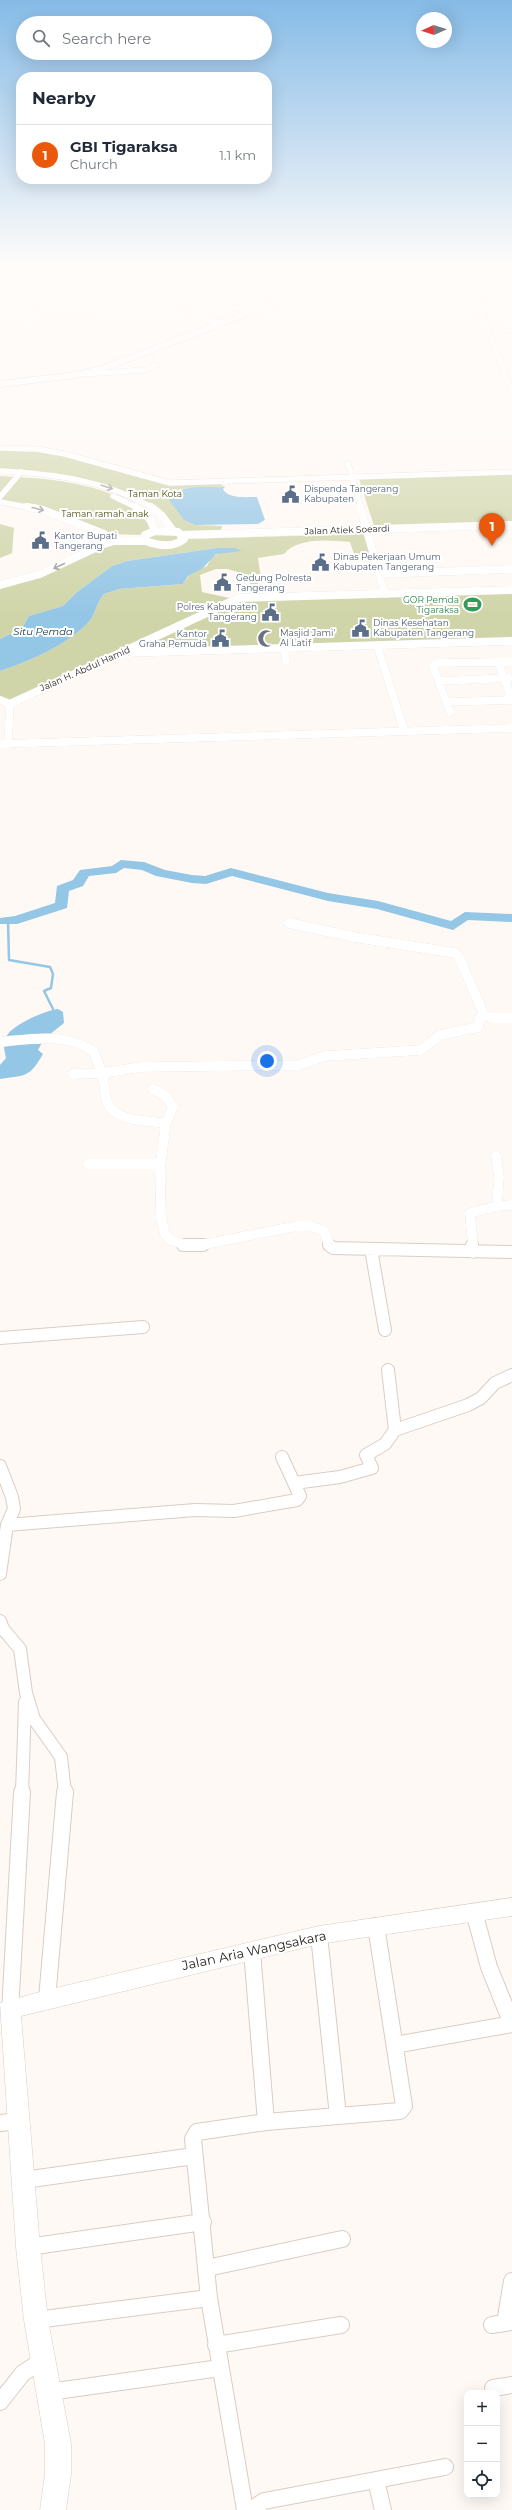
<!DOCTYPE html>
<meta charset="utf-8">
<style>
body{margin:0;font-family:Montserrat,sans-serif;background:#f2f2f3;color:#1f2937}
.controls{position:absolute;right:12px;bottom:12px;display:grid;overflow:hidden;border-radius:8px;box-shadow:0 4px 16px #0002}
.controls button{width:36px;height:36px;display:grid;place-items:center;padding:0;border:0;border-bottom:1px solid #e0e1e3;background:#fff;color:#1f2937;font:20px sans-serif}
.compass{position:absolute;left:416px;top:12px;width:36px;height:36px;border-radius:50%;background:#fff;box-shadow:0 4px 16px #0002;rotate:267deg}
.you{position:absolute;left:267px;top:1061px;width:14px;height:14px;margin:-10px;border:3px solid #fff;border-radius:50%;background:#1a73e8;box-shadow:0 0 0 6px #1a73e833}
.badge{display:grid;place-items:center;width:26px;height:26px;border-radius:50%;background:#ea580c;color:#fff;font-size:13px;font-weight:700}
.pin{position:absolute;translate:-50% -33px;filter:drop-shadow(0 1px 2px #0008)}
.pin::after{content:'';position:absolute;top:21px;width:14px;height:12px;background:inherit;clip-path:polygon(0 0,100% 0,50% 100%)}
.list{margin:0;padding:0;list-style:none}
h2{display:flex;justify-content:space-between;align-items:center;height:52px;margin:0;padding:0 16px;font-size:17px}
h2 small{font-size:13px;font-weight:400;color:#747a83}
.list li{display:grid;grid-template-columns:26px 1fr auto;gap:12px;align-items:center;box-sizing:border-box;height:60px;padding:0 16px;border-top:1px solid #e0e1e3}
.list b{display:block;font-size:15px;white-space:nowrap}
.list p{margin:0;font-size:13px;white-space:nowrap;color:#747a83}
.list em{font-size:13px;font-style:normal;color:#747a83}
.icon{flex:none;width:22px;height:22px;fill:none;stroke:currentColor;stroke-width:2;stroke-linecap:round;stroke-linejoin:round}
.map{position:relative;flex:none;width:512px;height:2510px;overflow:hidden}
.search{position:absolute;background:#fff;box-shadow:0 4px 16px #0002;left:16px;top:16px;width:256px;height:44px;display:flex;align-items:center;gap:10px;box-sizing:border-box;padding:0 14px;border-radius:22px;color:#747a83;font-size:15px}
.panel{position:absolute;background:#fff;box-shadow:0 4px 16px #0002;left:16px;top:72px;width:256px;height:112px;border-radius:16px}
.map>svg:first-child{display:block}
</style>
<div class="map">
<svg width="512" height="2510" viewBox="0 0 512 2510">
<rect width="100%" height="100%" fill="#fff9f5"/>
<path fill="#d0d5a9" d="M 0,448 L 37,449 L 160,481 L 216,482 L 225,487 L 179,489 L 196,525 L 222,526 L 220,534 L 184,539 L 367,534 L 374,557 L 355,557 L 350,542 C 329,540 298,537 284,554 L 258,558 L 261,578 L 257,578 L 258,584 L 250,584 L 249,575 L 227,569 L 216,569 L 200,575 L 202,592 L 239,600 L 512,591 L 512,641 L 121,653 L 10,704 L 0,700 L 0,671 C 31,661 64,646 87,624 C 96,615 96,602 104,594 L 119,589 L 183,584 L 191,573 L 207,566 L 212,557 L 219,553 L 217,548 L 127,561 L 112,566 L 77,592 L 63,606 L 29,616 L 22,628 L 0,639 L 0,585 L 12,583 L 104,544 L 146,541 L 145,535 L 104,534 L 43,510 L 3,501 L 0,496 L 0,476 C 45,478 105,482 141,511 C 147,515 151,525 155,531 L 173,531 L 154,508 L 86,481 L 0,471 Z
M 512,474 L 512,522 L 374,526 L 359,479 Z
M 0,524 L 14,528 L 12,553 L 0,558 Z"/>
<path fill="#94c6e6" d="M 225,487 L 223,489 C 228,499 247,497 257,497 L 265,520 L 258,524 L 196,525 L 184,520 L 169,500 C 178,483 208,488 225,487 Z
M 217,548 L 235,548 L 242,551 L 216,554 L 203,568 L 188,576 L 183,584 L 119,589 L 104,594 C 96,602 96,615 87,624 C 64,646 31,661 0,671 L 0,639 L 22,628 L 29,616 L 63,606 L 77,592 L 112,566 L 127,561 Z
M 58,1009 L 63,1012 L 64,1023 L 44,1039 L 38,1050 L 43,1054 C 29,1078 26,1075 0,1079 L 0,1065 L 6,1058 C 4,1049 2,1041 8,1034 C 15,1024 46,1010 58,1009 Z"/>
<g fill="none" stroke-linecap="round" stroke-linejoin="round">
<path stroke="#94c6e6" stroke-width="2.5" d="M 8,921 L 9,960 L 50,967 L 53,974 L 51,988 L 44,991 L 53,1009"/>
<path fill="#94c6e6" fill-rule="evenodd" d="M 121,860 L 144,862 L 165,870 L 192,875 L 205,876 L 231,868 L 328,893 L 378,901 L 451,921 L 465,912 L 512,914 L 512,922 L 468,920 L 453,930 L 377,909 L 328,901 L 232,876 L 206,884 L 192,883 L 156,876 L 142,870 L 124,868 L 116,873 L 89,876 L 83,886 L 69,891 L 67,908 L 17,924 L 0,924 L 0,918 L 15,916 L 55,903 L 57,886 L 73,880 L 80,870 L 112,866 Z"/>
<defs>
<path id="street-far4" d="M 343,264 L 411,267
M 506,264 L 512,276
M 0,267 L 21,275 L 56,270 L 69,276 L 99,273 L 116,280 L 198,279 L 200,280 L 190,303 L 193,305 L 258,309
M 467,277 L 512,392
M 496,278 L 512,315
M 512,278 L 475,279 L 483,298 L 512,297
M 266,280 L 325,280
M 290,280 L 286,270 L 291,265 L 342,265
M 314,288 L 364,290 L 368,287 L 371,272 L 393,272 L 398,267
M 243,292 L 290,297
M 485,304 L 491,317 L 512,317
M 25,326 L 29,315 L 51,309 L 95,312 L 175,312 L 221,323
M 505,331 L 512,331
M 84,374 L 145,370 L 156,365
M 0,448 L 37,449 L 65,454 L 170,483 L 512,472
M 348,463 L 361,508
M 0,471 C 54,474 105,480 153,508
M 113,496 L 138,508
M 0,497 L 21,472
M 0,502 L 32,508"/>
<path id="street-far3" d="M 136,507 L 150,519 L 155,531
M 151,507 L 161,515 L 173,531
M 360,507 L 385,594
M 155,531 L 178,532 L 184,539 C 173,548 159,546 146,541 L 145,535 Z
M 182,535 L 512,525
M 104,544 L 114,541 L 146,541
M 380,574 L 512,569
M 0,585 L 40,574 L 104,544 L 104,534 L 43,510 L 27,507
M 377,645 L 404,730
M 284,648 L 286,661
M 126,653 L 512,641
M 498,662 L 512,662
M 439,681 L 509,678
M 0,700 L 10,704
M 446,702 L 512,700
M 10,704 L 239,598 L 512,590
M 450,712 L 433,666 L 437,663 L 498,662 L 512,700
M 0,744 L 512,728
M 8,744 L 10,704"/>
<path id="street-far2" d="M 289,923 L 354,937 L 455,953 L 459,957 L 484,1015 L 492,1018 L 512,1018
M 0,1042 C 31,1039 67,1032 94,1052 L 102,1073 L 141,1067 L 299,1065 L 325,1056 L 421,1050 L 440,1035 L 478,1027 L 480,1018 L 484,1015
M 73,1074 L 102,1073 C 105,1083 104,1095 108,1104 C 116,1122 150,1121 166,1123 L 160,1169 L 161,1218 L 165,1234 L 170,1240 L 187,1245 L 201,1245 L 297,1226 L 310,1226 L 324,1231 L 330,1246
M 153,1089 L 166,1096 L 173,1107 L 166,1123
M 496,1156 L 499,1177 L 497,1206
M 88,1164 L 160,1164
M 473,1246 L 470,1213 L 497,1206 L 512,1205"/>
<path id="street-far1" d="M 183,1245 L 203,1245
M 329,1245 L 333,1248 L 512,1252
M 472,1245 L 473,1252
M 371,1249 L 385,1330
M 0,1338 L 143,1327
M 395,1430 L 468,1405 L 481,1398 L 495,1383 L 512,1375
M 0,1466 L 12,1497 L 14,1509 L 7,1525 L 0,1574
M 294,1483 L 340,1477 L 372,1468 L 366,1455 L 385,1444 L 395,1430 L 388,1370
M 7,1525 L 195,1510 L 234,1511 L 297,1500 L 300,1496 L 282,1457
M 0,1621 L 3,1629 L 20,1649 L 26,1693 L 34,1719 L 61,1757 L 65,1793
M 22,1793 L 25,1702"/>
<path id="street" d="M 474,1912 L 489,1967 L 512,2024
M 252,1951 L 266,2122
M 47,1999 L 65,1792
M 10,2012 L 22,1792
M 395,2045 L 512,2024
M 338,2116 L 400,2111 L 404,2106 L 376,1926
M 0,2123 L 19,2121
M 24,2180 L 194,2156
M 28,2247 L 203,2222
M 207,2268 L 342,2239
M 36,2320 L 209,2298
M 505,2323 L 512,2281
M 492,2325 L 511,2322
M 216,2345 L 341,2325
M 493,2388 L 512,2385
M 49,2392 L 220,2368
M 0,2402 L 23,2373 L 43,2360
M 376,2480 L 383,2510
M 245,2510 L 209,2298 L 193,2139 L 197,2132 L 266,2122 L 338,2116 L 319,1935
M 251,2510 L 264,2501 L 445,2467"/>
<path id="secondary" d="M 512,1898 L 512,1916 L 319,1944 L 21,2016 L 40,2247 L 48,2320 L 71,2444 L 71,2474 L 66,2510 L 40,2510 L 45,2474 L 45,2444 L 24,2320 L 16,2247 L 0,2003 L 47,1990 L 319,1926 Z"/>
<path id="primary" d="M 339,264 L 347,264 L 319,289 L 110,369 L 76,378 L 0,387 L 0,381 L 76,372 L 104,365 L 313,285 Z"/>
</defs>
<use href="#street-far4" stroke="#dacdc3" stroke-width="6"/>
<use href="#street-far3" stroke="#dacdc3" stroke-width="8"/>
<use href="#street-far2" stroke="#dacdc3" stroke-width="10"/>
<use href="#street-far1" stroke="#dacdc3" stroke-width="14"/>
<use href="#street" stroke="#dacdc3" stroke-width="18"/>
<use href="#secondary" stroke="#dacdc3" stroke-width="1"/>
<use href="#primary" stroke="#dacdc3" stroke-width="1"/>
<use href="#street-far4" stroke="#fff" stroke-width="5.5"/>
<use href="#street-far3" stroke="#fff" stroke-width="8"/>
<use href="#street-far2" stroke="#fff" stroke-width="10"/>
<use href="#street-far1" stroke="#fff" stroke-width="12"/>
<use href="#street" stroke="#fff" stroke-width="16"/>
<use href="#secondary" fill="#fff" fill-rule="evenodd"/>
<use href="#primary" fill="#fff" fill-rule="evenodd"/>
</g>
<defs><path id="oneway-shaft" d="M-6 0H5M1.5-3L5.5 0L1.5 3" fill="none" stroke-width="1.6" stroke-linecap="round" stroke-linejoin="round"/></defs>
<g stroke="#a09d9c">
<use href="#oneway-shaft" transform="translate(107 487) rotate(18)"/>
<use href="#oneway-shaft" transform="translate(38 509) rotate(14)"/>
<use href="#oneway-shaft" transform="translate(59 566) rotate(155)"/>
</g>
<linearGradient id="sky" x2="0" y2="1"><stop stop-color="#86bbe7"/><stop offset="0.43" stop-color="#fffcfa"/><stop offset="1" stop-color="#fffcfa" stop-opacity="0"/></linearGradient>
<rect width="512" height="615" fill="url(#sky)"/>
<defs>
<symbol id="civic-bare" viewBox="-9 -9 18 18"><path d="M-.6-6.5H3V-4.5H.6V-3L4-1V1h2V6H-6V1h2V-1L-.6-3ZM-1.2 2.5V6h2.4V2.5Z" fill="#5c6f8a" stroke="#fff" stroke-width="2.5" paint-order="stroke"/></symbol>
<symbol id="stadium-bare" viewBox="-9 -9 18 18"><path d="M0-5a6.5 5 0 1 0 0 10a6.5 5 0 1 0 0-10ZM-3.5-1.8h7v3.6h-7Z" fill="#2e9e5b" stroke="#fff" stroke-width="2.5" paint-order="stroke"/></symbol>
<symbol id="mosque-bare" viewBox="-9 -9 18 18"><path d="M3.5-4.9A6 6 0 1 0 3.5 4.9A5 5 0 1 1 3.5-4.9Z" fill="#6b7280" stroke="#fff" stroke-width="2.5" paint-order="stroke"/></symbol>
</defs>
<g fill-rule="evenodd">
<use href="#civic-bare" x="278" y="482" width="25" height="25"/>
<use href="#civic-bare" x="28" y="528" width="25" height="25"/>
<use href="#civic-bare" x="308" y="550" width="25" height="25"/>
<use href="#civic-bare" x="210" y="570" width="25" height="25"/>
<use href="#stadium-bare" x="460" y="592" width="25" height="25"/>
<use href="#civic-bare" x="258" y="600" width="25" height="25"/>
<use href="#civic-bare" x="348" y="616" width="25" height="25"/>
<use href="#mosque-bare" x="254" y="626" width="25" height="25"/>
<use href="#civic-bare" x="208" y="626" width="25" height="25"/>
</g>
<g text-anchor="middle" stroke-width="4" stroke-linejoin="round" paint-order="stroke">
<g font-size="9" fill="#4e5e75" stroke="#fff" text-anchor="start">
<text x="304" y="492">Dispenda Tangerang<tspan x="304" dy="10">Kabupaten</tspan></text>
<text x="54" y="539">Kantor Bupati<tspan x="54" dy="10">Tangerang</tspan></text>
<text x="333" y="560">Dinas Pekerjaan Umum<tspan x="333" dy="10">Kabupaten Tangerang</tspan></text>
<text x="236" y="581">Gedung Polresta<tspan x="236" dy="10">Tangerang</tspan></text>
<text x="257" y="610" text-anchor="end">Polres Kabupaten<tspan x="257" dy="10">Tangerang</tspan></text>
<text x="373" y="626">Dinas Kesehatan<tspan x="373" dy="10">Kabupaten Tangerang</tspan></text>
<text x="207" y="637" text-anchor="end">Kantor<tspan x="207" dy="10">Graha Pemuda</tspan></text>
</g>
<g font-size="9" fill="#4d5116" stroke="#fff">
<text x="155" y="497">Taman Kota</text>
<text x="105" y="517">Taman ramah anak</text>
</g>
<g font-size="9" fill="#2b2622" stroke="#fff">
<text transform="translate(347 530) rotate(-2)" y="3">Jalan Atiek Soeardi</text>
<text transform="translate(85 669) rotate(-24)" y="3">Jalan H. Abdul Hamid</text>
</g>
<g font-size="9" fill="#27864d" stroke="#fff" text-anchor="end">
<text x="459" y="603">GOR Pemda<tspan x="459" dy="10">Tigaraksa</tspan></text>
</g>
<g font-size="9" fill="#5b616d" stroke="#fff" text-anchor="start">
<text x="280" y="636">Masjid Jami'<tspan x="280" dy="10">Al Latif</tspan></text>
</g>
<g font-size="10" font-style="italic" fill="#043046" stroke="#fff">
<text x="43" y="635">Situ Pemda</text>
</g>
<g font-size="13" fill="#2b2622" stroke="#fff">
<text transform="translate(254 1950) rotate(-12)" y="5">Jalan Aria Wangsakara</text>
</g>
</g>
</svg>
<div class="controls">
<button>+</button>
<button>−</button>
<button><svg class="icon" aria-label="locate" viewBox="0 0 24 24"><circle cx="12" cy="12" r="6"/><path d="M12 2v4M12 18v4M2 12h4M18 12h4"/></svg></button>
</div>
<svg class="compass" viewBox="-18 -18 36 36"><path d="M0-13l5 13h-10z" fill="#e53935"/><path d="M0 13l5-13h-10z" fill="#747a83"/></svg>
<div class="you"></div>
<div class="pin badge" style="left:492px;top:546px">1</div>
<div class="search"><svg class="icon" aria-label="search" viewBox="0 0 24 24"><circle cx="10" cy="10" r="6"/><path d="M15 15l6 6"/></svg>Search here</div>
<section class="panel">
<h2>Nearby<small></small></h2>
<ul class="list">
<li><span class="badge">1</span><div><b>GBI Tigaraksa</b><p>Church</p></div><em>1.1 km</em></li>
</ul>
</section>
</div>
